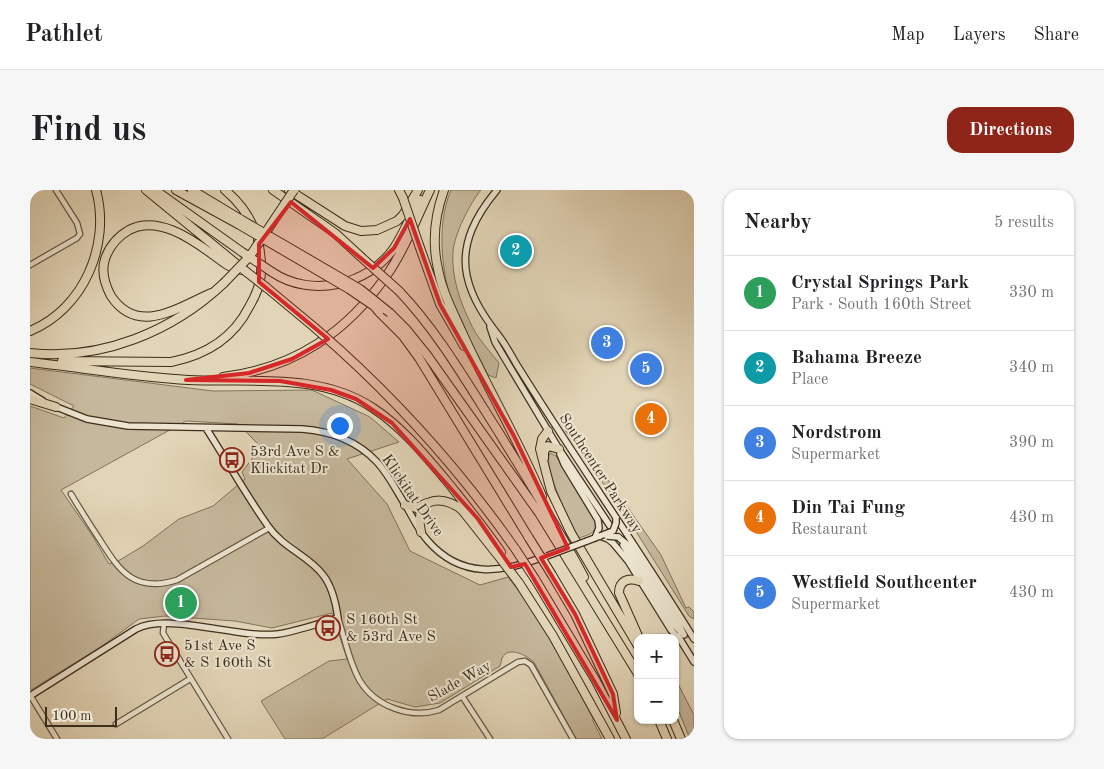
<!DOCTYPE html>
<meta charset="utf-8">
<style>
body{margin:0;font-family:"Old Standard TT",serif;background:#f6f6f6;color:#202124}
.controls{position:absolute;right:15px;bottom:15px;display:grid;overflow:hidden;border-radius:10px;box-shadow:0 1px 4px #0004}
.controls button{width:45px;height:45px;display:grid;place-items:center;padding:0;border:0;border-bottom:1px solid #e0e0e0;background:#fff;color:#202124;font:25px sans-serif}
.scale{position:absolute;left:15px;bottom:12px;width:72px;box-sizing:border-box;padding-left:5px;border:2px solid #3d2d1b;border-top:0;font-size:14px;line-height:18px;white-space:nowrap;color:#3d2d1b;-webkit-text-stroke:4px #ece4d0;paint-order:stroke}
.you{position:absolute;left:309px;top:235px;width:18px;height:18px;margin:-12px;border:4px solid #fff;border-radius:50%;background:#1a73e8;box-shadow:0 0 0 8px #1a73e833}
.badge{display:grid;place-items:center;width:32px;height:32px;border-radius:50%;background:#8f2418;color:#fff;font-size:16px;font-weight:700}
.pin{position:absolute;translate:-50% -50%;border:2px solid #fff;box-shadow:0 1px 5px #0006}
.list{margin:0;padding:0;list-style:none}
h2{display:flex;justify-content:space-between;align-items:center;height:65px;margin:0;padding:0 20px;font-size:21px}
h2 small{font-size:16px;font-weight:400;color:#757577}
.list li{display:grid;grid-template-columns:32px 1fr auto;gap:15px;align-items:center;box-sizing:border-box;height:75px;padding:0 20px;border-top:1px solid #e0e0e0}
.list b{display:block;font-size:19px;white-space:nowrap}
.list p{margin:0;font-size:16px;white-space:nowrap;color:#757577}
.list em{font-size:16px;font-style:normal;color:#757577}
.map{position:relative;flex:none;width:664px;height:549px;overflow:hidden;border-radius:15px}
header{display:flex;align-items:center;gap:30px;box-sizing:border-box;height:70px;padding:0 25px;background:#fff;border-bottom:1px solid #e0e0e0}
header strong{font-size:24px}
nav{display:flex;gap:28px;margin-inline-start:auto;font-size:18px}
.intro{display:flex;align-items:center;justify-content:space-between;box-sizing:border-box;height:120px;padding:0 30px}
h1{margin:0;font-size:35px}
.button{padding:12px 22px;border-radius:15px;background:#8f2418;color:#fff;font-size:18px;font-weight:700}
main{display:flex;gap:30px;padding:0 30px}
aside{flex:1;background:#fff;border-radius:15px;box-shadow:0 1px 4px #0004}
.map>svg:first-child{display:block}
</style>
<header>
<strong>Pathlet</strong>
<nav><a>Map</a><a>Layers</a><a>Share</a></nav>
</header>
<div class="intro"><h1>Find us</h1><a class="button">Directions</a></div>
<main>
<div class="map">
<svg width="664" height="549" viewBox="0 0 664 549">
<rect width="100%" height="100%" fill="#e2d5b7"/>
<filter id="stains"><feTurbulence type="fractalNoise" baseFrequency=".004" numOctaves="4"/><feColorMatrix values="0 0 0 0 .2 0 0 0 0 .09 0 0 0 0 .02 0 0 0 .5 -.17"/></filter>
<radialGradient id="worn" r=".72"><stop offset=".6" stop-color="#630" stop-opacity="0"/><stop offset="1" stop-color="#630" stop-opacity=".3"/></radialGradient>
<path fill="#c6b89c" stroke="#82725c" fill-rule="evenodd" d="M 421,0 L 451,0 C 440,13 424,45 423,62 C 421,85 430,112 440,132 C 446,147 459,160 469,173 L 466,188 L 458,185 C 449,165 436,147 427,127 C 412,90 405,37 421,0 Z
M 0,178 L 183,201 L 282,200 L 340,227 L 369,252 L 317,269 L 357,314 L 380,361 L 450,395 L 478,387 C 512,429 537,480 563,528 L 563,531 L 572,549 L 546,549 L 504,472 C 497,466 479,455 472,468 C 471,471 471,474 470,476 L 410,513 L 385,517 L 357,509 L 292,549 L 255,549 L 231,511 L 299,471 L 317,469 L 302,423 L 242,438 L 205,431 L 135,426 L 109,429 L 72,456 L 1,500 L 0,497 L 0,216 L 34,228 L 44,216 L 0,194 ZM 156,231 L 208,234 L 231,257 L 212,282 L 215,289 L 183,316 L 149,329 L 113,356 L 88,371 L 79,374 L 62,345 L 31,300 Z
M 536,231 L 539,236 L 537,238 L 548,255 L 582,295 L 631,365 L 656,418 L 659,417 L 664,422 L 664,429 L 659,426 L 595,324 L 535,240 L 534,233 Z
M 520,263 L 526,266 L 565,329 C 569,342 559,345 549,348 C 541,334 512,277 520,263 Z
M 645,488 L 664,525 L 664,549 L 660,549 L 645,512 Z"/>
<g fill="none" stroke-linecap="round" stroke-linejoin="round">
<defs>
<path id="street" d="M 0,75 L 47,48 L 50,44 L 47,33 L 26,0
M 41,304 C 50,319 60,335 70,350 C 90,382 105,403 147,390 L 239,338
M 308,428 C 315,449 319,472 330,491 C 346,517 381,529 409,520 L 488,472 L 495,471 L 501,475 L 543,549
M 134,433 L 133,443 L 198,549
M 0,505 L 27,549
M 432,506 L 460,549
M 86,534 L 160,489"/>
<path id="secondary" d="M 467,0 C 447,24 430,53 437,86 C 442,109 455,128 469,146 C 476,155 481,165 487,175 C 544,267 607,356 664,449
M 460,137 L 465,152 L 529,259 L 580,336
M 0,203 L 13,211
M 24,216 L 57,229 L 98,236 L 272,239 C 301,241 327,251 347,272 C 359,285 367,302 376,316 C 383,328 389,341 398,351 C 431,389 472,383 513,367
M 530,264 L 534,274 L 568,330 L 569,338 L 565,348
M 588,347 L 599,356 L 648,433 L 654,445
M 557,351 L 570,346 L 578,349 L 583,353 L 598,371 L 641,440 L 649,449
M 593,355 L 645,436 L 651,442
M 648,446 L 664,472
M 0,506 L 106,439 C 139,422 209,449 248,444 C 268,441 289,433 308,428 C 306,414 302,396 293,385 C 279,366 253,358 238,336 C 216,305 197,271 176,238"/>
<path id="highway" d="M 116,0 L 214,80
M 125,0 L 212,62
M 146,0 L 208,34
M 162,0 L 210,29
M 195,0 C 208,11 218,23 224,39
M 243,0 L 305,43 L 330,66
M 259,0 L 315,36 L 331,41 L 347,40 L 367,31 L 373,25 L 388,0
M 369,0 L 373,8
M 414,0 C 405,25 402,53 408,79 C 412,101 422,120 431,140 C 456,196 488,249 512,306
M 389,55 L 410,114 L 434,156
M 242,82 C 280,108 338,96 364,58 C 374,43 380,26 390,10
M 237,98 L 284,137
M 369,101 C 408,142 436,191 466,238 C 496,287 527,336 554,387
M 184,102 C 151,115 109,148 81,106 C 75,95 71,82 75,69 C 79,57 87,47 99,40 C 127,25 160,48 182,64 C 192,71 200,79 212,80
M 349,122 L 373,146 L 389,168 L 499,348
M 360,123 L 376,139 L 397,165 L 509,323 L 608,484
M 0,141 C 54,119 81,54 66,0
M 310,160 C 376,220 435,287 486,360
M 0,163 C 72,171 143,141 194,93
M 32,171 L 141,172 C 176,165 203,149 219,117 C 225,107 230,96 231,84 C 232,73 230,61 228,50
M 0,172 C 53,178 106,187 158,190 C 220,193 289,182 343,218 C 372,237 394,264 416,290 C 435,314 454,337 471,362
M 193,187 C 265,178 318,142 359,82 C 376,57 387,27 400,0
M 0,209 L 26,217
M 518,241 L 512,249 L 510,259 L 521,301 L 541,343 L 608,456
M 514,268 L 514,261 L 518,256 L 529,259
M 375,315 L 386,318 L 397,313
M 391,342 C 390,337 389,331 390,326 C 393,304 420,309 432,320 L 466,363
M 522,385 L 545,424 L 583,504 L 586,523
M 505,389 L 566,491 L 596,549
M 609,391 C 598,387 589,391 589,403 L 609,448
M 489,393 L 523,446 L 580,549
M 629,530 L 637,549
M 643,530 L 651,549"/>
</defs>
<use href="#street" stroke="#665742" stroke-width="7"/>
<use href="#secondary" stroke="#3d2d1b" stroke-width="8"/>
<use href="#highway" stroke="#3d2d1b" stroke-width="10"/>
<use href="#street" stroke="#ece4d0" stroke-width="4.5"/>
<use href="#secondary" stroke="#ece4d0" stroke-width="5.5"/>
<use href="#highway" stroke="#e2d5b7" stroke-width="8"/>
<defs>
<path id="secondary-bridge" d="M 570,346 L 583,341 L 586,333 L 586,328
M 577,346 L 588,347
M 517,366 L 557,351"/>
<path id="highway-bridge" d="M 373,8 L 389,55
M 210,29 L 330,99 L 360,123
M 208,34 L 319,99 L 344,116 L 349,122
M 212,62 L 242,82
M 330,66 L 369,101
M 214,80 L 237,98
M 194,93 L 220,66 L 264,0
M 284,137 L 310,160
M 499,348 L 522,385
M 486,360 L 505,389
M 467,364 L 489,393"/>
</defs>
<use href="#secondary-bridge" stroke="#3d2d1b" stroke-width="8" stroke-linecap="butt"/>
<use href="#highway-bridge" stroke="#3d2d1b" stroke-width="10" stroke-linecap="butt"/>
<use href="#secondary-bridge" stroke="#ece4d0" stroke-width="5.5"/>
<use href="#highway-bridge" stroke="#e2d5b7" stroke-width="8"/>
</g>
<path fill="#d62828" fill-opacity="0.2" stroke="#d62828" stroke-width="4" stroke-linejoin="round" d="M 261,12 L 343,78 L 364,58 L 380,29 L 410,114 L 484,246 L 538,358 L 511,368 L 545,424 L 583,504 L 587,530 L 495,374 L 481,377 L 448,329 L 362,233 L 326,209 L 301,200 L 250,191 L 156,190 L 219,183 L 262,169 L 298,149 L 229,92 L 229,54 Z"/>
<defs>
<symbol id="bus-ring" viewBox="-11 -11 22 22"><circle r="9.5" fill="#ece4d0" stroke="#8f2418" stroke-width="1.5"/><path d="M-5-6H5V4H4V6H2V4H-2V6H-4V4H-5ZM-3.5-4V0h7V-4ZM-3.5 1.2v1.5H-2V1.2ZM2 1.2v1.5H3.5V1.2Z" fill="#8f2418"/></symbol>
</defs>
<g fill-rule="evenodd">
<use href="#bus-ring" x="188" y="256" width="28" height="28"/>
<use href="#bus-ring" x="284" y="424" width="28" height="28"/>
<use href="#bus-ring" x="123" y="450" width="28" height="28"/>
</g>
<g text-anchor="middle" stroke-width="4" stroke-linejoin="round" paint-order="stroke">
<g font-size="15" fill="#3d2d1b" stroke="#ece4d0" text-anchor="start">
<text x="220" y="266">53rd Ave S &amp;<tspan x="220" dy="17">Klickitat Dr</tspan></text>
<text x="316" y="434">S 160th St<tspan x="316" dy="17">&amp; 53rd Ave S</tspan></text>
<text x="154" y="460">51st Ave S<tspan x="154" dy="17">&amp; S 160th St</tspan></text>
</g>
<g font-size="15" fill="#3d2d1b" stroke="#ece4d0">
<text transform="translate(571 283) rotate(57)" y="5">Southcenter Parkway</text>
<text transform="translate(383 305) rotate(55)" y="5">Klickitat Drive</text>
<text transform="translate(429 491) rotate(-29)" y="5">Slade Way</text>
</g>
</g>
<rect width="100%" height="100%" filter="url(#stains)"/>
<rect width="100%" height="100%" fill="url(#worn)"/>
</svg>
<div class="controls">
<button>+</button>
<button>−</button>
</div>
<div class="scale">100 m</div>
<div class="you"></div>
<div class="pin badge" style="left:151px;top:413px;background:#2e9e5b">1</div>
<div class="pin badge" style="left:486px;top:61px;background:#0f9aa8">2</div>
<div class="pin badge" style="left:577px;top:153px;background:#3f7fe0">3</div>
<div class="pin badge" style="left:621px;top:229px;background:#e8710a">4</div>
<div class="pin badge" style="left:616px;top:179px;background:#3f7fe0">5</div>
</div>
<aside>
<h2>Nearby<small>5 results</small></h2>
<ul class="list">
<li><span class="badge" style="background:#2e9e5b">1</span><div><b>Crystal Springs Park</b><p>Park · South 160th Street</p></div><em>330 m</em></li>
<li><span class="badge" style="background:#0f9aa8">2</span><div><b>Bahama Breeze</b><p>Place</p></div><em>340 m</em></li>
<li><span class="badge" style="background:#3f7fe0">3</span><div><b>Nordstrom</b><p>Supermarket</p></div><em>390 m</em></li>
<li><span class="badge" style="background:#e8710a">4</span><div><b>Din Tai Fung</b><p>Restaurant</p></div><em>430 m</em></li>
<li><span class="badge" style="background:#3f7fe0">5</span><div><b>Westfield Southcenter</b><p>Supermarket</p></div><em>430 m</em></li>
</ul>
</aside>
</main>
